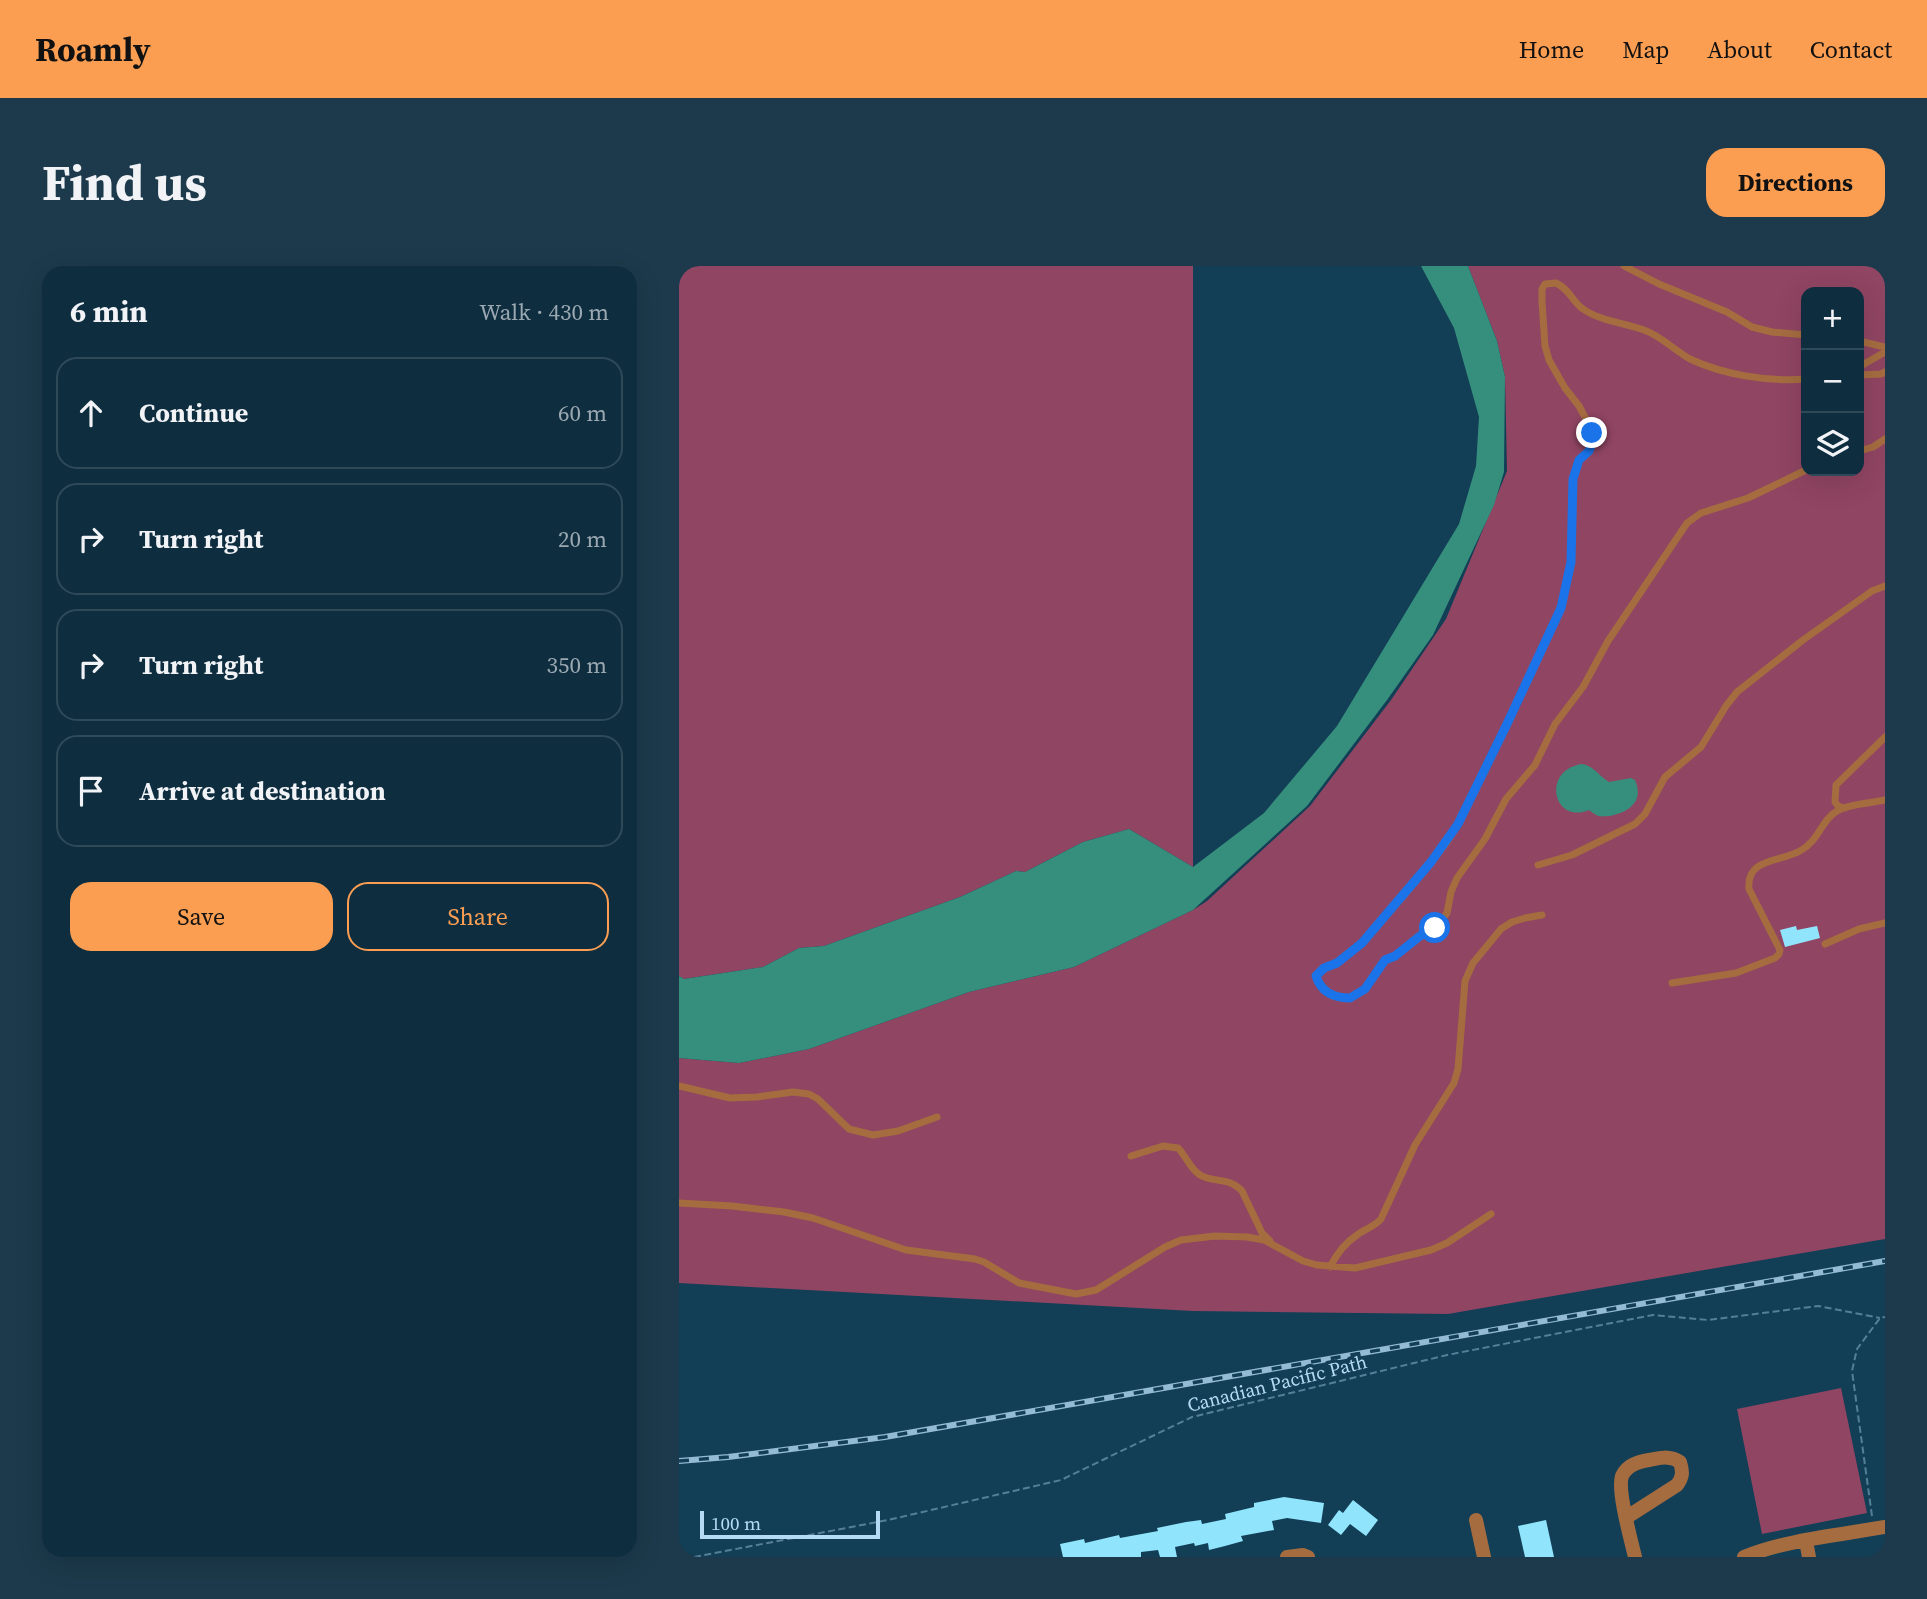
<!DOCTYPE html>
<meta charset="utf-8">
<style>
body{margin:0;font-family:"Source Serif 4",serif;background:#1c3a4b;color:#f1f3f6}
.controls{position:absolute;right:21px;top:21px;display:grid;overflow:hidden;border-radius:14px;box-shadow:0 7px 28px #0002}
.controls button{width:63px;height:63px;display:grid;place-items:center;padding:0;border:0;border-bottom:2px solid #2e4a59;background:#0e2e40;color:#f1f3f6;font:35px sans-serif}
.scale{position:absolute;left:21px;bottom:18px;width:180px;box-sizing:border-box;padding-left:7px;border:4px solid #b5dbf4;border-top:0;font-size:19px;line-height:24px;white-space:nowrap;color:#b5dbf4;-webkit-text-stroke:5px #123e56;paint-order:stroke}
.stop{position:absolute;width:21px;height:21px;margin:-16px;border:5px solid #1a73e8;border-radius:50%;background:#fff}
.stop.end{background:#1a73e8;border-color:#fff;box-shadow:0 2px 7px #0008}
.list{margin:0;padding:0;list-style:none}
h2{display:flex;justify-content:space-between;align-items:center;height:91px;margin:0;padding:0 28px;font-size:30px}
h2 small{font-size:23px;font-weight:400;color:#9ba8b1}
.list li{display:grid;grid-template-columns:46px 1fr auto;gap:21px;align-items:center;box-sizing:border-box;height:112px;margin:0 14px 14px;padding:0 14px;border:2px solid #2e4a59;border-radius:21px}
.list b{display:block;font-size:26px;white-space:nowrap}
.list em{font-size:23px;font-style:normal;color:#9ba8b1}
.actions{display:flex;gap:14px;padding:21px 28px}
.actions a{flex:1;padding:16px 0;border:2px solid #fb9e52;border-radius:21px;text-align:center;font-size:24px;color:#fb9e52}
.actions .main{background:#fb9e52;color:#111}
.icon{flex:none;width:38px;height:38px;fill:none;stroke:currentColor;stroke-width:2;stroke-linecap:round;stroke-linejoin:round}
.map{position:relative;flex:none;width:1206px;height:1291px;overflow:hidden;border-radius:21px}
header{display:flex;align-items:center;gap:42px;box-sizing:border-box;height:98px;padding:0 35px;background:#fb9e52;color:#111}
header strong{font-size:33px}
nav{display:flex;gap:38px;margin-inline-start:auto;font-size:24px}
.intro{display:flex;align-items:center;justify-content:space-between;box-sizing:border-box;height:168px;padding:0 42px}
h1{margin:0;font-size:49px}
.button{padding:18px 32px;border-radius:21px;background:#fb9e52;color:#111;font-size:24px;font-weight:700}
main{display:flex;gap:42px;padding:0 42px}
aside{flex:1;background:#0e2e40;border-radius:21px;box-shadow:0 7px 28px #0002}
.map>svg:first-child{display:block}
</style>
<header>
<strong>Roamly</strong>
<nav><a>Home</a><a>Map</a><a>About</a><a>Contact</a></nav>
</header>
<div class="intro"><h1>Find us</h1><a class="button">Directions</a></div>
<main>
<aside>
<h2>6 min<small>Walk · 430 m</small></h2>
<ul class="list">
<li><svg class="icon" aria-label="ahead" viewBox="0 0 24 24"><path d="M12 20V5M6 11l6-6 6 6"/></svg><div><b>Continue</b></div><em>60 m</em></li>
<li><svg class="icon" aria-label="right" viewBox="0 0 24 24"><path d="M7 20v-9h11M14 6l5 5-5 5"/></svg><div><b>Turn right</b></div><em>20 m</em></li>
<li><svg class="icon" aria-label="right" viewBox="0 0 24 24"><path d="M7 20v-9h11M14 6l5 5-5 5"/></svg><div><b>Turn right</b></div><em>350 m</em></li>
<li><svg class="icon" aria-label="arrive" viewBox="0 0 24 24"><path d="M6 21V4h12l-3 4 3 4H6"/></svg><div><b>Arrive at destination</b></div></li>
</ul>
<div class="actions"><a class="main">Save</a><a>Share</a></div>
</aside>
<div class="map">
<svg width="1206" height="1291" viewBox="0 0 1206 1291">
<rect width="100%" height="100%" fill="#123e56"/>
<path fill="#904562" fill-rule="evenodd" d="M 0,0 L 514,0 L 514,601 L 450,563 L 404,576 L 346,606 L 337,605 L 281,631 L 145,680 L 120,682 L 84,701 L 5,713 L 0,710 Z
M 789,0 L 1206,0 L 1206,973 L 769,1048 L 514,1045 L 0,1017 L 0,792 L 60,797 L 130,783 L 290,726 L 395,701 L 514,644 L 528,635 L 631,540 L 712,434 L 767,353 L 828,205 L 826,111 L 818,75 ZM 1127,26 L 1180,26 L 1180,205 L 1127,205 Z
M 1162,1122 L 1188,1247 L 1083,1268 L 1058,1143 Z"/>
<path fill="#368f7d" d="M 742,0 L 789,0 L 818,75 L 826,111 L 825,206 L 815,239 L 754,369 L 708,434 L 628,540 L 514,644 L 395,701 L 290,726 L 130,783 L 60,797 L 0,792 L 0,710 L 5,713 L 84,701 L 120,682 L 145,680 L 281,631 L 337,605 L 346,606 L 404,576 L 450,563 L 514,601 L 585,547 L 658,460 L 780,258 L 797,200 L 800,151 L 775,62 Z
M 903,498 C 915,500 920,510 930,516 L 952,512 L 956,514 C 965,535 951,546 931,550 C 928,550 923,551 920,550 C 918,550 911,545 910,544 C 874,559 862,504 903,498 Z"/>
<path fill="#90e5fd" d="M 1117,660 L 1118,664 L 1138,660 L 1141,672 L 1106,681 L 1101,664 Z
M 605,1231 L 645,1237 L 642,1257 L 608,1252 L 593,1255 L 595,1264 L 562,1270 L 564,1275 L 546,1280 L 530,1284 L 529,1277 L 516,1280 L 515,1277 L 496,1281 L 498,1291 L 481,1291 L 479,1284 L 462,1286 L 462,1291 L 384,1291 L 381,1278 L 405,1273 L 406,1277 L 440,1269 L 441,1272 L 479,1265 L 478,1262 L 507,1256 L 522,1254 L 523,1258 L 547,1253 L 546,1248 L 575,1241 L 575,1237 Z
M 674,1234 L 699,1254 L 687,1270 L 671,1258 L 662,1269 L 649,1259 L 660,1244 L 664,1247 Z
M 867,1254 L 875,1291 L 846,1291 L 839,1260 Z"/>
<g fill="none" stroke-linecap="round" stroke-linejoin="round">
<path stroke="#557f97" stroke-width="2" stroke-dasharray="7 3.5" stroke-linecap="butt" d="M 1193,1250 L 1173,1105 L 1178,1083 L 1201,1052 L 1206,1051
M 15,1291 L 209,1254 L 382,1214 L 513,1151 L 768,1089 L 974,1049 L 1029,1054 L 1139,1040 L 1201,1052"/>
<path stroke="#a56c40" stroke-width="7" d="M 945,0 L 980,18 L 1048,46 L 1073,61 L 1093,66 L 1127,69
M 1180,75 L 1206,81
M 1180,101 L 1206,86
M 1180,109 L 1202,108 L 1206,106
M 1127,113 C 1090,116 1045,109 1011,93 C 995,84 982,70 965,64 C 946,57 921,55 904,43 C 893,36 892,24 877,17 L 866,18 L 863,23 L 863,36 L 866,80 L 870,94 L 886,122 L 900,140 L 908,155 L 914,173 L 910,185 L 900,194 L 894,213 L 892,296 L 882,342 L 828,459 L 779,558 L 768,576 L 726,628 L 683,677 L 658,697 L 642,704 L 637,710 L 638,713 L 641,719 L 654,730 L 671,732 L 686,723 L 706,694 L 716,690 L 761,656 L 768,647 L 772,626 L 778,612 L 806,573 L 827,533 L 856,499 L 876,458 L 904,421 L 929,375 L 1008,257 L 1022,247 L 1069,232 L 1127,204
M 1180,185 L 1194,181 L 1206,173
M 1166,542 L 1159,540 L 1156,536 L 1157,519 L 1206,471
M 859,599 L 893,589 L 956,558 L 966,548 L 986,511 L 1022,481 L 1047,440 L 1058,426 L 1124,374 L 1193,325 L 1206,320
M 1146,678 L 1180,663 L 1206,657
M 993,717 L 1057,707 L 1096,692 L 1100,688 L 1101,684 L 1070,623 C 1067,592 1101,596 1121,585 C 1141,574 1142,554 1158,545 C 1169,538 1193,537 1206,534
M 0,820 L 51,832 L 78,831 L 114,826 L 130,828 L 139,833 L 170,863 L 194,869 L 219,865 L 258,851
M 452,890 L 484,880 L 499,882 C 507,890 511,903 521,909 C 535,917 551,911 563,925 L 583,967 L 591,975
M 0,937 L 53,940 L 105,946 L 134,952 L 227,984 L 296,993 L 305,996 L 340,1017 L 397,1028 L 417,1024 L 486,981 L 502,974 L 536,970 L 568,971 L 585,974 L 624,995 L 638,999 L 676,1002 L 752,984 L 768,977 L 812,948
M 651,1001 C 657,989 666,977 678,969 C 686,963 695,961 702,953 L 736,879 L 775,817 L 779,803 L 786,715 L 794,697 L 822,663 L 833,656 L 846,652 L 863,649"/>
<path stroke="#a56c40" stroke-width="14" d="M 948,1251 L 998,1219 C 1004,1211 1004,1206 1001,1196 C 991,1189 982,1192 970,1194 C 959,1196 948,1199 943,1210 C 938,1224 952,1274 956,1291
M 797,1254 L 805,1291
M 1127,1275 L 1130,1291
M 608,1291 L 624,1289 L 629,1291
M 1065,1291 C 1106,1274 1161,1269 1206,1261"/>
<defs>
<path id="rail" d="M 0,1195 L 49,1191 L 206,1171 L 1206,995"/>
</defs>
<use href="#rail" stroke="#94bbd4" stroke-width="6"/>
<use href="#rail" stroke="#123e56" stroke-width="3.5" stroke-dasharray="10" stroke-linecap="butt"/>
</g>
<g fill="none" stroke-linecap="round" stroke-linejoin="round">
<path stroke="#1a73e8" stroke-width="9" d="M 756,662 L 741,670 L 716,690 L 706,694 L 686,723 L 671,732 C 655,732 642,726 637,710 L 645,702 L 658,697 L 683,677 L 752,596 L 779,558 L 828,458 L 882,342 L 892,296 L 894,213 L 900,194 L 910,185 L 914,173 L 913,167"/>
</g>
<g text-anchor="middle" stroke-width="7" stroke-linejoin="round" paint-order="stroke">
<g font-size="19" fill="#b5dbf4" stroke="#123e56">
<text transform="translate(598 1117) rotate(-14)" y="7">Canadian Pacific Path</text>
</g>
</g>
</svg>
<div class="controls">
<button>+</button>
<button>−</button>
<button><svg class="icon" aria-label="layers" viewBox="0 0 24 24"><path d="M12 4l9 5-9 5-9-5zM3 14l9 5 9-5"/></svg></button>
</div>
<div class="scale">100 m</div>
<div class="stop" style="left:756px;top:662px"></div>
<div class="stop end" style="left:913px;top:167px"></div>
</div>
</main>
